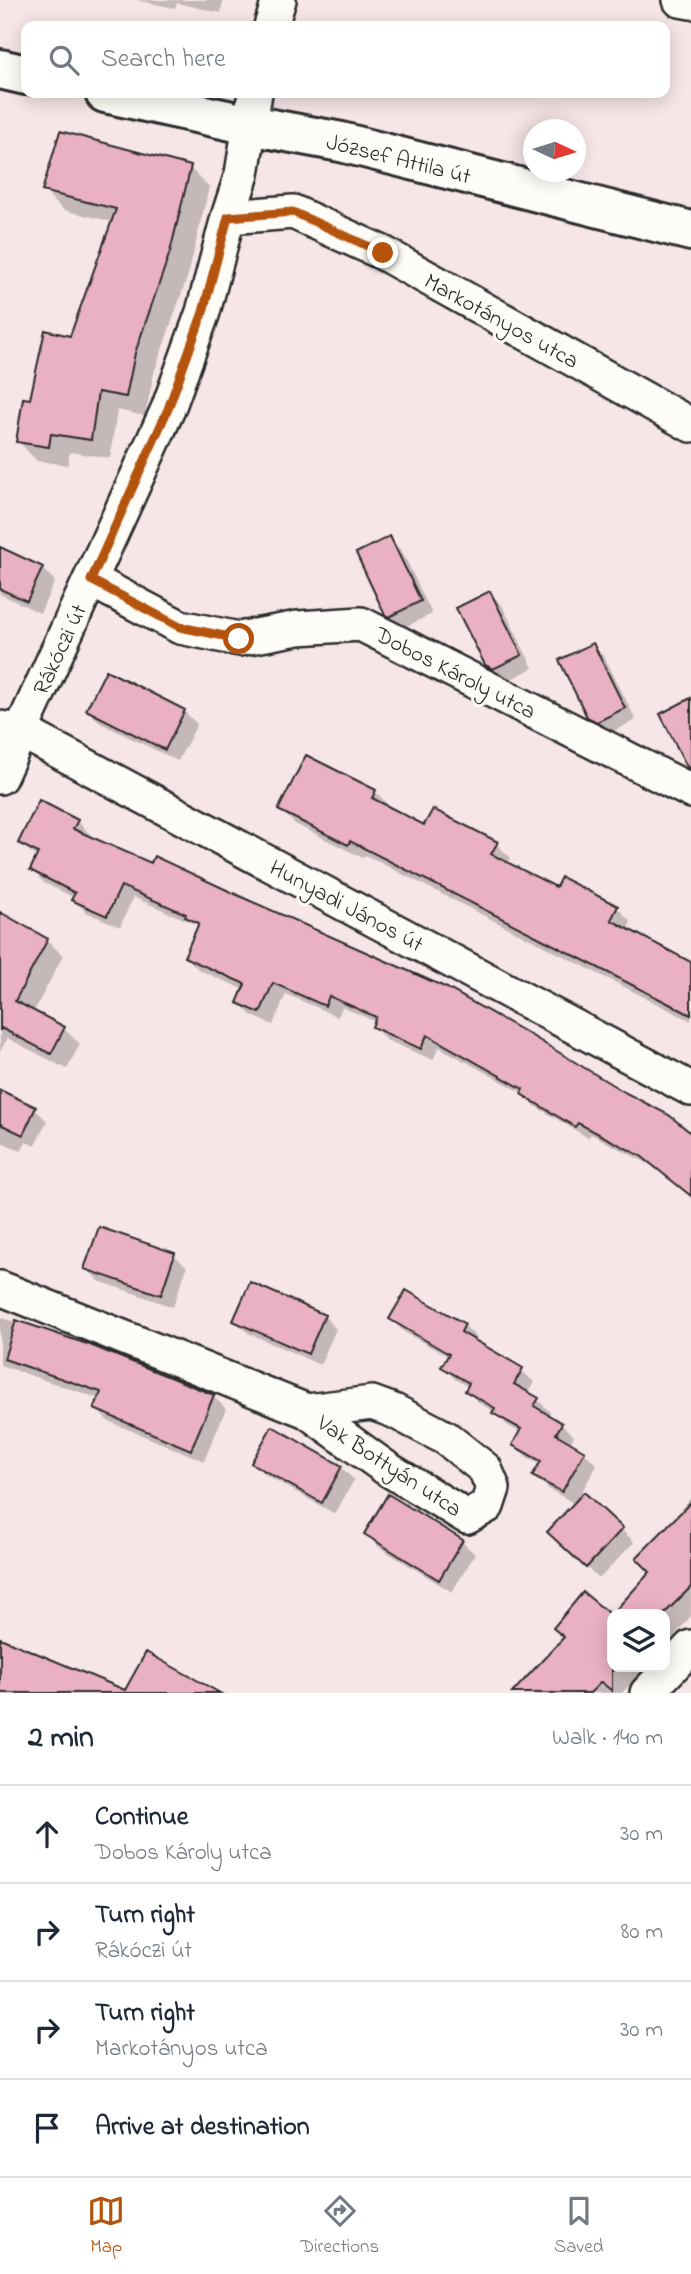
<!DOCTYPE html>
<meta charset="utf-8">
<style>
body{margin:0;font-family:"Indie Flower",sans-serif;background:#f2f2f3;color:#1f2937}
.controls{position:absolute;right:21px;bottom:21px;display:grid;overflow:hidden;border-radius:14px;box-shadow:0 4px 18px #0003}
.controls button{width:63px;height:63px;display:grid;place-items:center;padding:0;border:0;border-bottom:2px solid #e0e1e3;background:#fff;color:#1f2937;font:35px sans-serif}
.compass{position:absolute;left:523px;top:119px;width:63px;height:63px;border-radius:50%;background:#fff;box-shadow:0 4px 18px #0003;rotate:94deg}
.stop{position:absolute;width:21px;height:21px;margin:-16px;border:5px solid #b45309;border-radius:50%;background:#fff}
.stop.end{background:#b45309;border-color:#fff;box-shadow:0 2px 7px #0008}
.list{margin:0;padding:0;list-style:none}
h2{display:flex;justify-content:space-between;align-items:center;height:91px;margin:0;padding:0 28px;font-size:30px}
h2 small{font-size:23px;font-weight:400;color:#747a83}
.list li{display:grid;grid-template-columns:46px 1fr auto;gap:21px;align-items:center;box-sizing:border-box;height:98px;padding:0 28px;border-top:2px solid #e0e1e3}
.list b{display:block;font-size:26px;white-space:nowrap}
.list p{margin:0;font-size:23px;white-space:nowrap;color:#747a83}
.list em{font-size:23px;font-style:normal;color:#747a83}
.icon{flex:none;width:38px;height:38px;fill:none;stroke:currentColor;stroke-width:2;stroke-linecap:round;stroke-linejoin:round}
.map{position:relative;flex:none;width:691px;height:1693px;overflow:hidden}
.search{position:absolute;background:#fff;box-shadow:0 4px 18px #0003;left:21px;right:21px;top:21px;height:77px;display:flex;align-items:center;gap:18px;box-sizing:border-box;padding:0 24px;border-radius:14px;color:#747a83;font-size:26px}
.sheet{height:483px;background:#fff}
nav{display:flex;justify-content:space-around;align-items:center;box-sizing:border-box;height:98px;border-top:2px solid #e0e1e3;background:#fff;font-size:19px;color:#747a83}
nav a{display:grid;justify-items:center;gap:4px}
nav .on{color:#b45309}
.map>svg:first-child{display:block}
</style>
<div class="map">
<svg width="691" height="1693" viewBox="0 0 691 1693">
<rect width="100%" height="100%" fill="#f7e6e7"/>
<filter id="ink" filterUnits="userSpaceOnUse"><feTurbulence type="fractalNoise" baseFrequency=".0143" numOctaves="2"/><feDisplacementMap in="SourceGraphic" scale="14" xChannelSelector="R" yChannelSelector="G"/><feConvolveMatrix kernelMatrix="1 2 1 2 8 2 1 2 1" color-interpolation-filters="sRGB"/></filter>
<g filter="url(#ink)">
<path fill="#0003" d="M 135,0 L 223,0 L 221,13 L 177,3 L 175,8 Z
M 190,168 L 209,187 L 189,272 L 154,373 L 145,416 L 117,410 L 110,458 L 70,452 L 68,465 L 37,461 L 18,441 L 32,401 L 71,338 L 113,222 L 63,210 L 44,191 Z
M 389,539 L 402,551 L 432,614 L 403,628 L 387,614 Z
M 0,549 L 42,568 L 55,581 L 40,613 L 0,594 Z
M 490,593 L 502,605 L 533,668 L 507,681 L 499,677 L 486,664 Z
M 593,645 L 605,658 L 636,720 L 610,733 L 602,729 L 588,716 Z
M 88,710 L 184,711 L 197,724 L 178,761 L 100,723 Z
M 375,791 L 389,806 L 388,809 L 425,827 L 496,844 L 511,858 L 508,864 L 556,889 L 617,907 L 631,922 L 627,931 L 691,964 L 691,1021 L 365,855 L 363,858 L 295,824 L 281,810 Z
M 77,821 L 90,834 L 88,837 L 691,1135 L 691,1196 L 656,1168 L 591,1134 L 588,1138 L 535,1106 L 523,1093 L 439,1047 L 433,1060 L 386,1040 L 374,1027 L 376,1022 L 342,1007 L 338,1017 L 286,994 L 273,1025 L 251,1015 L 239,1003 L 245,990 L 199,970 L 186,957 L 199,928 L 195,924 L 133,897 L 120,927 L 86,912 L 74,900 L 75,898 L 44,883 L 32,870 L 38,858 L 20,843 Z
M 0,914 L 47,940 L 63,956 L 33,1013 L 64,1029 L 80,1044 L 67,1069 L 7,1038 L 0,1052 Z
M 0,1092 L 35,1109 L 47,1121 L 35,1146 L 26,1142 L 21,1151 L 0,1141 Z
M 174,1255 L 187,1267 L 173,1307 L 99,1281 L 86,1268 Z
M 407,1292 L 464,1325 L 477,1338 L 474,1342 L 521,1370 L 534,1382 L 527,1394 L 538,1400 L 550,1412 L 548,1416 L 561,1424 L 574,1436 L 570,1444 L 584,1452 L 597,1465 L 577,1500 L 621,1529 L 634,1542 L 599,1579 L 562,1544 L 575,1504 L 547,1488 L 534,1475 L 540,1464 L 527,1457 L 514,1444 L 521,1433 L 507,1425 L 495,1412 L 479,1403 L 467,1391 L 469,1387 L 455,1379 L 443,1367 L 449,1357 L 404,1332 L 391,1319 Z
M 324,1316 L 336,1329 L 320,1365 L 248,1333 L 236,1321 Z
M 0,1317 L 90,1347 L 213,1396 L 226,1409 L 204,1461 L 108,1421 L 96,1409 L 100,1399 L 0,1365 Z
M 253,1463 L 341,1467 L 354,1480 L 335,1514 L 266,1475 Z
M 389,1497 L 462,1542 L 475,1554 L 452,1592 L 379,1547 L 366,1534 Z
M 691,1498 L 691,1616 L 665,1647 L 665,1614 L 614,1614 L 652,1572 L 683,1513 L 680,1510 Z
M 612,1617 L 612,1667 L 646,1667 L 622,1693 L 515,1693 Z
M 0,1644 L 77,1672 L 78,1669 L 127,1690 L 210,1693 L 0,1693 Z"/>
<path fill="#eab1c3" stroke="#2b2b2b" stroke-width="2" d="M 60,131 L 191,166 L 170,252 L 135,353 L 126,397 L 98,392 L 91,440 L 51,434 L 49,447 L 16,442 L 23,398 L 30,399 L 45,330 L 70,336 L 116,209 L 42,191 Z
M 390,536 L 421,601 L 389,617 L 385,615 L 356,553 Z
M 0,547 L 43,567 L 27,601 L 0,589 Z
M 490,591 L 522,655 L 493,669 L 485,665 L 456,608 Z
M 593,643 L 625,708 L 597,722 L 587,717 L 559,660 Z
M 106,670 L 185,710 L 165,750 L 86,710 Z
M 691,698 L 691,769 L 687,767 L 660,714 Z
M 306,755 L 376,790 L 372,798 L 424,825 L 433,809 L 498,842 L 491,854 L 556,887 L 561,877 L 618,906 L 611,920 L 691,962 L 691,1015 L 350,841 L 348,845 L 278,810 Z
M 39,800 L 78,820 L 73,829 L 151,863 L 154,856 L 246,899 L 447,988 L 532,1036 L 626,1093 L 669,1115 L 691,1133 L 691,1196 L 641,1156 L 578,1123 L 575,1127 L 521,1094 L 523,1089 L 427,1035 L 421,1049 L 372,1027 L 376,1017 L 329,996 L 325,1006 L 273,983 L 260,1013 L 237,1003 L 245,984 L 184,957 L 199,923 L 185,917 L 186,914 L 121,886 L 107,916 L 71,900 L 75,893 L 30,870 L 38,853 L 18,843 Z
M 0,912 L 48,939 L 15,1001 L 65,1027 L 51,1054 L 1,1028 L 0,1031 Z
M 0,1090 L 36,1107 L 23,1135 L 0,1124 Z
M 99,1227 L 175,1253 L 161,1295 L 84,1269 Z
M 250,1282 L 325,1315 L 308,1354 L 233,1321 Z
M 406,1290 L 465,1324 L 461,1332 L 523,1368 L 514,1384 L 539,1398 L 534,1406 L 562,1423 L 556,1434 L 585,1451 L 562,1492 L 532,1476 L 541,1461 L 512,1445 L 521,1429 L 492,1413 L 495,1408 L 465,1391 L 469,1383 L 441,1367 L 449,1354 L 389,1319 Z
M 16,1320 L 90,1345 L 214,1395 L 191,1450 L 94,1409 L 101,1392 L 4,1359 Z
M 272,1426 L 342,1466 L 322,1503 L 251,1463 Z
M 584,1492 L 623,1528 L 586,1568 L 547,1532 Z
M 388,1494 L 463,1540 L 439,1580 L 364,1534 Z
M 691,1502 L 691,1587 L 664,1614 L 612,1614 L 650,1572 L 636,1558 Z
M 583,1592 L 612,1616 L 612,1691 L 601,1682 L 590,1693 L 512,1693 L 564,1637 L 553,1628 Z
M 0,1638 L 125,1690 L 146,1652 L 220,1693 L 0,1693 Z"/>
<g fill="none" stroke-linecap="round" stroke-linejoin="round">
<defs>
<path id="minor" d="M 680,0 L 691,2
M 271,26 L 279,0
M 228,217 L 293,212 L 383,253 L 691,425
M 91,580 L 180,627 L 239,639 L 298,628 L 361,624 L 691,791
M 0,728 L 21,731 L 691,1089
M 0,777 L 168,409 L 203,312 L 228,217 L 242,174 L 255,93
M 0,1288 L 307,1411 L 386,1468 L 467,1517 L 487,1506 L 493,1488 L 485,1469 L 446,1438 L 394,1411 L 372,1403 L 307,1411
M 647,1693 L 691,1647"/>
<path id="major" d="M 0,69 L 26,75
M 105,93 L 250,125 L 341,142 L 691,231"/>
</defs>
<use href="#minor" stroke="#2b2b2b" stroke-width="38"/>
<use href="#major" stroke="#2b2b2b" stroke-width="44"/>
<use href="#minor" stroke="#fdfcf7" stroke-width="33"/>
<use href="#major" stroke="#fdfcf7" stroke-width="38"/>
</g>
</g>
<g fill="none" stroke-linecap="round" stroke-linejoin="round" filter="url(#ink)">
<path stroke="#b45309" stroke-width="9" d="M 239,639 L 180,627 L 91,580 L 168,409 L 203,312 L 228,217 L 293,212 L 383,253"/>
</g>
<g text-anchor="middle" stroke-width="6" stroke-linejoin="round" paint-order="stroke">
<g font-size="23" fill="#2b2b2b" stroke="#fdfcf7">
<text transform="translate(399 158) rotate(14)" y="8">József Attila út</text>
<text transform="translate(502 320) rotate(29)" y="8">Markotányos utca</text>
<text transform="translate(59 649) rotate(-65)" y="8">Rákóczi út</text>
<text transform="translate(456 672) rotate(27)" y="8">Dobos Károly utca</text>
<text transform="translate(347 905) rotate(28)" y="8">Hunyadi János út</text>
<text transform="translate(390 1465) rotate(33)" y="8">Vak Bottyán utca</text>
</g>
</g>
</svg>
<div class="controls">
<button><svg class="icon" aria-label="layers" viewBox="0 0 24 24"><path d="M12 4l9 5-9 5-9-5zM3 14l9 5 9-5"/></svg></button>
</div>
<svg class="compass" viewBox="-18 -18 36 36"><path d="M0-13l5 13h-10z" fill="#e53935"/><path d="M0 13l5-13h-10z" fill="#747a83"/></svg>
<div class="stop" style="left:239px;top:639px"></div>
<div class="stop end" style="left:383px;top:253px"></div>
<div class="search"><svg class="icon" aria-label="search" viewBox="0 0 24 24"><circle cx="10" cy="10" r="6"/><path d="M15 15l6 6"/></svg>Search here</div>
</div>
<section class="sheet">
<h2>2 min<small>Walk · 140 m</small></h2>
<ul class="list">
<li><svg class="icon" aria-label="ahead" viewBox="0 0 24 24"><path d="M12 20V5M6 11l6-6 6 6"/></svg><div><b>Continue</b><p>Dobos Károly utca</p></div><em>30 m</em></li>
<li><svg class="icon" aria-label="right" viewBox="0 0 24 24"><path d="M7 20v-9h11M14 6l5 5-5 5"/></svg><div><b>Turn right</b><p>Rákóczi út</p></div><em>80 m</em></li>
<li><svg class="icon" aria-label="right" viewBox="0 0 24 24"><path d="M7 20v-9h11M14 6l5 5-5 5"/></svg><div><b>Turn right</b><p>Markotányos utca</p></div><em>30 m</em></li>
<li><svg class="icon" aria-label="arrive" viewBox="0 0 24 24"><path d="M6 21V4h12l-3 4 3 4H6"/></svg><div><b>Arrive at destination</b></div></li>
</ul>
</section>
<nav>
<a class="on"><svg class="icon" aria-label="map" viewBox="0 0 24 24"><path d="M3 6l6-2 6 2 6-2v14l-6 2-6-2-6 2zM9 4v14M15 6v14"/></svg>Map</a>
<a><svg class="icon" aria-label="directions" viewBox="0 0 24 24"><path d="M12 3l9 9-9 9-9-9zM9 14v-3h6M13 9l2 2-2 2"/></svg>Directions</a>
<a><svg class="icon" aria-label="saved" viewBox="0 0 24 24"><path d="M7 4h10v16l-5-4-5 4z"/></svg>Saved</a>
</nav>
